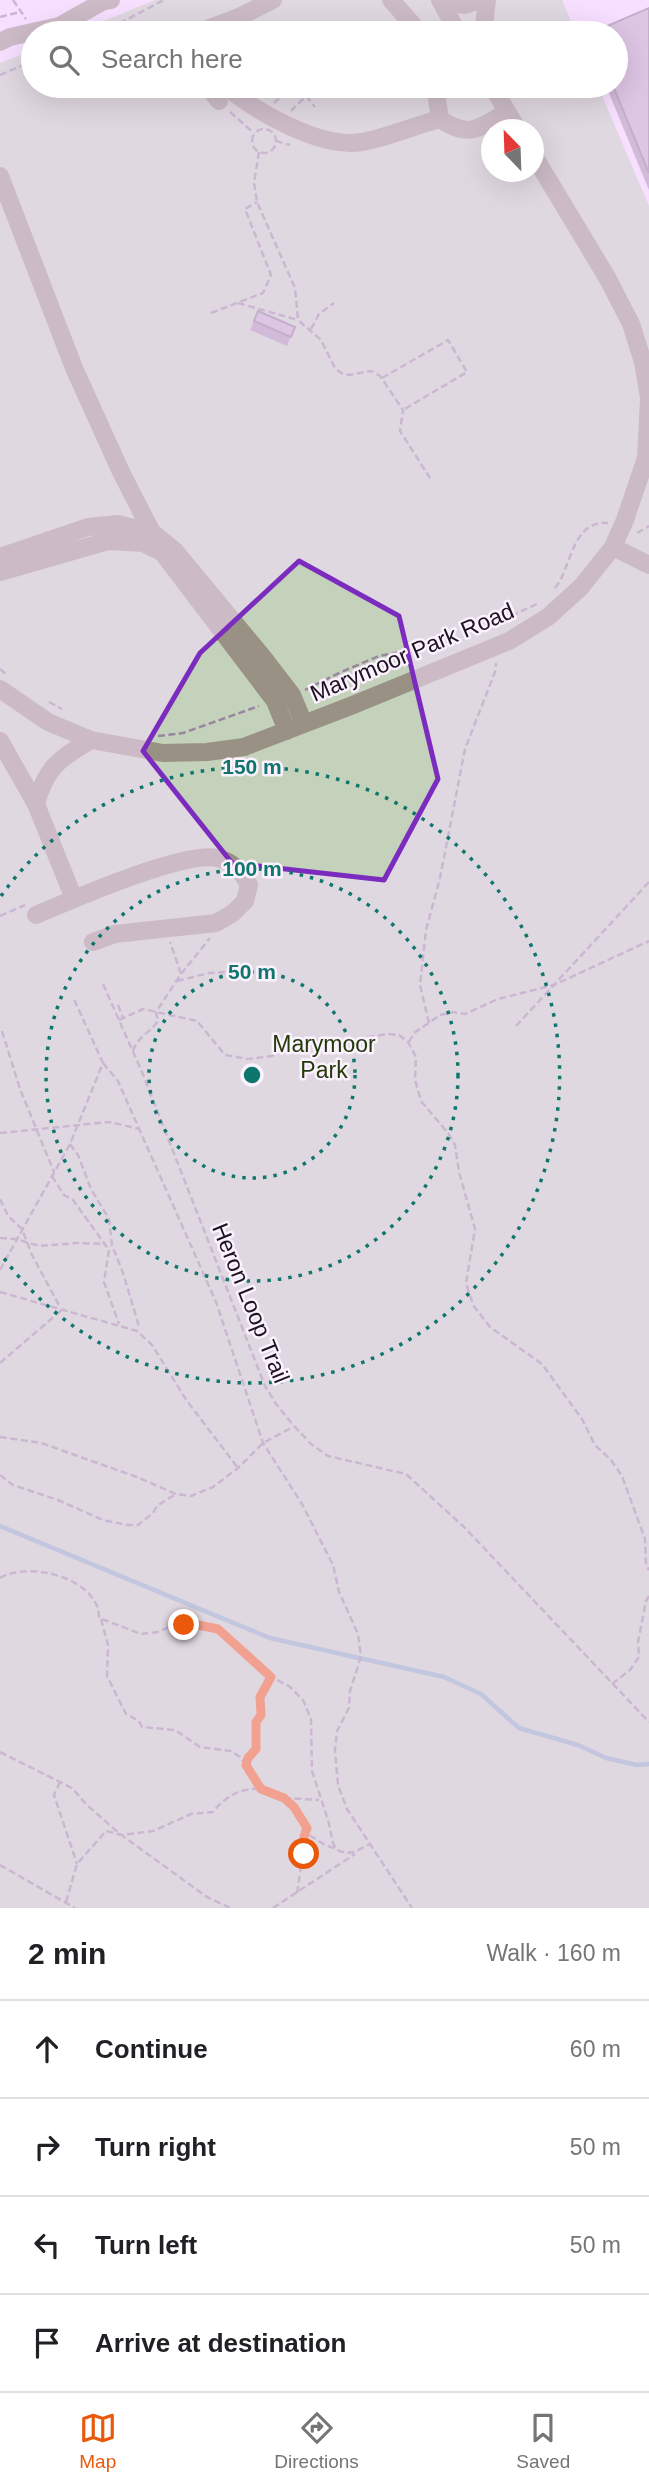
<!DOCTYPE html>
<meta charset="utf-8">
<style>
body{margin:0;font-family:Helvetica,sans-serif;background:#f6f6f6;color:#202124}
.compass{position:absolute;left:481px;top:119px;width:63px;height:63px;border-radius:50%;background:#fff;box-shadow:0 7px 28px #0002;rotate:337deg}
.stop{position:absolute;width:21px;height:21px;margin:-16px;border:5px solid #ea580c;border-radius:50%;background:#fff}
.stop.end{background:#ea580c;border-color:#fff;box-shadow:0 2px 7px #0008}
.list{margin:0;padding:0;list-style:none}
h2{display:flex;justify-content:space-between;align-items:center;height:91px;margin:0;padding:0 28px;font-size:30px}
h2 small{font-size:23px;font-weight:400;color:#757577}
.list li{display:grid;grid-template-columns:46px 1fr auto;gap:21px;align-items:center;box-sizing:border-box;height:98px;padding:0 28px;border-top:2px solid #e0e0e0}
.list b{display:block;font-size:26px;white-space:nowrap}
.list em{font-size:23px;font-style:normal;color:#757577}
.icon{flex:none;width:38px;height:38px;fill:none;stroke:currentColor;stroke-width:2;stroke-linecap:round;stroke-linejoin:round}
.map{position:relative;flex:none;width:649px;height:1908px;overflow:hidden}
.search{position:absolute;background:#fff;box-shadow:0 7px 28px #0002;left:21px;right:21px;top:21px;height:77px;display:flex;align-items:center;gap:18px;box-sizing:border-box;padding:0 24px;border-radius:38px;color:#757577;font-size:26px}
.sheet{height:483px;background:#fff}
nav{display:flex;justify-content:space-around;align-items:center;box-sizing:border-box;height:98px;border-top:2px solid #e0e0e0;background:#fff;font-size:19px;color:#757577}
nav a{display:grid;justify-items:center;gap:4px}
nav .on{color:#ea580c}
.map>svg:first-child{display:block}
</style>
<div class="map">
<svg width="649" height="1908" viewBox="0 0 649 1908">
<rect width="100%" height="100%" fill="#f7dfff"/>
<path fill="#c4d1bb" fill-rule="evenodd" d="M 155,0 L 562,0 L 576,33 L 74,33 Z
M 33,50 L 33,86 L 598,86 L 649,206 L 649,1908 L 0,1908 L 0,63 ZM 491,130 L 534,130 L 534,172 L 491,172 Z"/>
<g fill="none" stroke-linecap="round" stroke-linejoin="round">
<path stroke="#80a8b6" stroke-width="4.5" d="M 0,1526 L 270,1638 L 444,1677 L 481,1694 L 519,1728 L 578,1745 L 606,1758 L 637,1765 L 649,1764"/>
<path stroke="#98879e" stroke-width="2.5" stroke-dasharray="7 3.5" stroke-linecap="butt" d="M 13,0 L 26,19
M 0,17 L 20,12
M 101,33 L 164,0
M 103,33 L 124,30 L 135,33
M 0,75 L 33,61
M 274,103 L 292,86
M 291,111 L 306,96 L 315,107
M 230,112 L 254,133
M252 141a12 12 0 1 1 24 0a12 12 0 1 1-24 0Z
M 276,141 L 290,145
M 259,152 L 254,183 L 257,202 L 295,288 L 298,320 L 321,340 L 335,368 L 341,373 L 349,375 L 371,371 L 380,376 L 403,410 L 400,431 L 430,478
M 238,303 L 298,320
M 211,313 L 263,293 L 271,275 L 245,209 L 257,202
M 311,329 L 319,314 L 334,303
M 382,378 L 448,340 L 467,372 L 403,410
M 637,533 L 649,526
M 555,588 C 572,568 571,520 608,523
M 0,669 L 6,674
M 305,690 L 341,672 L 379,656 L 441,644 L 476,632 L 537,604
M 49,702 L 62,709
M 158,736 L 183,733 L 259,706
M 0,916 L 25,905
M 181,974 L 210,938
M 177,981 L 209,973 L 230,972
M 103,984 L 142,1072 L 265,1386 L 276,1404 L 294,1426 L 311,1444 L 328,1456 L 406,1474 L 464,1527 L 649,1722
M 118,1005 L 123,1018
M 119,1020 L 143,1009 L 197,1021 L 225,1055 L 248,1059 L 272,1056 L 304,1040 L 339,1041 L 389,1034 L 399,1035 L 408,1042 L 416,1057 L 415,1080 L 421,1101 L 448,1133 L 455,1145 L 459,1172 L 475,1229 L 466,1283 L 473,1305 L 490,1327 L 542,1364 L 582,1419 L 595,1445 L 611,1460 L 622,1476 L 645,1539 L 646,1565 L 649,1570
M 429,1023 L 420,985 L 426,930 L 440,878 L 465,749 L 495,672 L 496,663
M 516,1026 L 649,882
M 2,1031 L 20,1089 L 54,1172
M 409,1042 L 414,1033 L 440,1015 L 453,1012 L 465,1014 L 498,999 L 554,985 L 649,941
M 133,1051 C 138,1036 150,1033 158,1021 L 156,1012 L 181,974 L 170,942
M 103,1063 L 118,1081 L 129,1106 L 216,1302 L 263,1443 L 302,1504 L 333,1565 L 339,1592 L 358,1634 L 361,1657 L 350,1691 L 349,1708 L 337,1731 L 335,1750 L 338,1785 L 347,1809 L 412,1908
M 0,1133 L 109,1122 L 140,1129
M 70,1144 L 78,1155 L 91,1189 L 109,1219 L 112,1245 L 123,1273 L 138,1323 L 138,1329
M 52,1176 L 64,1195 L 73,1200 L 109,1250 L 104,1282 L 119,1324
M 0,1199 L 8,1216 L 22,1229 L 32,1255 L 60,1307
M 0,1238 L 16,1239 L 39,1246 L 77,1243 L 104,1244
M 0,1270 L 70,1144 L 103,1063 L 73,997
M 0,1292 L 137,1331 L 152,1345 L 187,1401 L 238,1468
M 0,1363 L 64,1308
M 0,1437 L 41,1443 L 137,1477 L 176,1494 L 191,1496 L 213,1487 L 238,1468 L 263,1443 L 293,1427
M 0,1475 L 13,1485 L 58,1500 L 103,1520 L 127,1525 L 138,1525 L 153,1513 L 157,1506 L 174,1495
M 0,1578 C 29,1560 100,1579 99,1618 L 141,1634 L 157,1632 L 177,1624 L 198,1624 L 218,1629 L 271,1677 L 289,1686 L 303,1700 L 311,1719 L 312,1771 L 328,1820 L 333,1843 L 337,1850 L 346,1853 L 354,1852 L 370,1844
M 101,1619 L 108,1645 L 107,1676 L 126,1714 L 139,1721 L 142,1727 L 175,1730 L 200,1747 L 231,1751 L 240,1757 L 261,1789 L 284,1798 L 294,1807 L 311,1836 L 325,1845 L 337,1849
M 612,1684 L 630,1670 L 639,1657 L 638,1642 L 646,1601 L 649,1596
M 0,1752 L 72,1788 L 87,1805 L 120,1834 L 207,1897 L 230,1908
M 246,1765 L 248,1758 L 256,1749 L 256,1722 L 261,1715 L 260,1697 L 270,1678
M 60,1782 L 54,1795 L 77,1864
M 284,1798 L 319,1800
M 0,1865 L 75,1908
M 297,1893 L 307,1828
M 66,1902 L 77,1864 L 106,1831 L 122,1835 L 153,1831 L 191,1814 L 213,1812 C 224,1797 242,1787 261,1789
M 273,1908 L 355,1854"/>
<path stroke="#989184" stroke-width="18" d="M 391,0 L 414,26 L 416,33
M 440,0 L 458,33
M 441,1 L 465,5 L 480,0
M 207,33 L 210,28 L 239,17 L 273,0
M 483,33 L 487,0
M 0,42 L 10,37 L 59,26 L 104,1 L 111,0
M 207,86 L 219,101
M 225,86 C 257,112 320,149 362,142 C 389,137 413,126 440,119 C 469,139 479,128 507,112
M 435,86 L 440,119
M 492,86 L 518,130
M 0,176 L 74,368 L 121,472 L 162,552
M 613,547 L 649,565
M 0,557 L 88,527 L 118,524 L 153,533 L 175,551 L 262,656 L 292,695 L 304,724
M 0,572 L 108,541 L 143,543 L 162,552 L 275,701 L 287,731
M 0,689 L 48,722 L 91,740 L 163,753 L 207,752 L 244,747 L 353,705 L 509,641 L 548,617 L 581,587 L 613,547 L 625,520 L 646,458 L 649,398 L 643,362 L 631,324 L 608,279 L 534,156
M 0,741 L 36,804 L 74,899
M 36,804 C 46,767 59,759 91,740
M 36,915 C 71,900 183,851 217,858 C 234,862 241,871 249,885 L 245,901 L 233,913 L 216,923 L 115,934 L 93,942"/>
</g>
<path fill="#a390a9" d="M 649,8 L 649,190 L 606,86 L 616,86 Z
M 258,311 L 295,327 L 287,346 L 250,330 Z"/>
<path fill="#bda7c4" stroke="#847589" stroke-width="2" d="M 649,8 L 649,173 L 613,86 L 616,86 L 616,33 L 591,33 Z
M 258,311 L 295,327 L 291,337 L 254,321 Z"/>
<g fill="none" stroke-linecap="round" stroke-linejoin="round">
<path stroke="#ea580c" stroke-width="9" d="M 184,1625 L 198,1625 L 218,1629 L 271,1677 L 260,1697 L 261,1715 L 256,1722 L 256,1749 L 248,1758 L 246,1765 L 261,1789 L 284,1798 L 294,1807 L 307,1828 L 304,1837 L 304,1854"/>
</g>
<path d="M0 0H649V1908H0ZM 299,561 L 399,616 L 438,779 L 384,880 L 232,863 L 143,751 L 200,653 Z" fill="#f7dfff" fill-opacity=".55" fill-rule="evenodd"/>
<path fill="none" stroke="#7b2cbf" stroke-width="5" stroke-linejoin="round" d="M 299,561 L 399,616 L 438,779 L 384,880 L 232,863 L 143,751 L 200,653 Z"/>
<g fill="none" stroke="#0f766e" stroke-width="3.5" stroke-dasharray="3.5 7">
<circle cx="252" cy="1075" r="103"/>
<circle cx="252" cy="1075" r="206"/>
<path d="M1 896A308 308 0 1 1 1 1254"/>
</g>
<g text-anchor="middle" stroke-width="5" stroke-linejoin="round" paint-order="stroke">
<g font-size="23" fill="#1c131e" stroke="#fcf2ff">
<text transform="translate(412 652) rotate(-23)" y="8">Marymoor Park Road</text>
<text transform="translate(251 1303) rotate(68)" y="8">Heron Loop Trail</text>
</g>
<g font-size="23" fill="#233a09" stroke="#fcf2ff">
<text x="324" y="1052">Marymoor<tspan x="324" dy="26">Park</tspan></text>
</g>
</g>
<circle cx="252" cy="1075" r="10" fill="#0f766e" stroke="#fcf2ff" stroke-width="3.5"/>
<g font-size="21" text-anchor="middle" font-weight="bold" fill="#0f766e" stroke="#fcf2ff" stroke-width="5" stroke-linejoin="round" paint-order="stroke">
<text x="252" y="774">150 m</text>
<text x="252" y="876">100 m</text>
<text x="252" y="979">50 m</text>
</g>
</svg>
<svg class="compass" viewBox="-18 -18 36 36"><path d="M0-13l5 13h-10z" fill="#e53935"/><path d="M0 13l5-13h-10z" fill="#757577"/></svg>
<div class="stop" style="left:304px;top:1854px"></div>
<div class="stop end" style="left:184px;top:1625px"></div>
<div class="search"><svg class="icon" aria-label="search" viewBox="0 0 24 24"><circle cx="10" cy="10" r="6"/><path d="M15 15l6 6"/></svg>Search here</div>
</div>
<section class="sheet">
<h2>2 min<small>Walk · 160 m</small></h2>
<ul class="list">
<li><svg class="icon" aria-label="ahead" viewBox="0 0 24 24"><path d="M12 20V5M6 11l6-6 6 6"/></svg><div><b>Continue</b></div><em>60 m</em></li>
<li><svg class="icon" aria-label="right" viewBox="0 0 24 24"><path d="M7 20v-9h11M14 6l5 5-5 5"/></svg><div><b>Turn right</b></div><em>50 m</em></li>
<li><svg class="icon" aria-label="left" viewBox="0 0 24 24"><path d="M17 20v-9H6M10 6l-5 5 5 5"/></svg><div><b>Turn left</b></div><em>50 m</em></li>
<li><svg class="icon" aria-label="arrive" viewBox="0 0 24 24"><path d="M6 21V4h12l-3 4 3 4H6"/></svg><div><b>Arrive at destination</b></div></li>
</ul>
</section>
<nav>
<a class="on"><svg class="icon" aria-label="map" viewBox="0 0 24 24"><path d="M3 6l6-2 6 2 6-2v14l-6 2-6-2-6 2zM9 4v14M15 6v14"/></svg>Map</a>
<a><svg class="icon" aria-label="directions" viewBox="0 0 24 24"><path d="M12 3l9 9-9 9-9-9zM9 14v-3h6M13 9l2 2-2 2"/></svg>Directions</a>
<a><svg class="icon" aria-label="saved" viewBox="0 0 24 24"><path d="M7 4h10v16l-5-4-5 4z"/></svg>Saved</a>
</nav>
